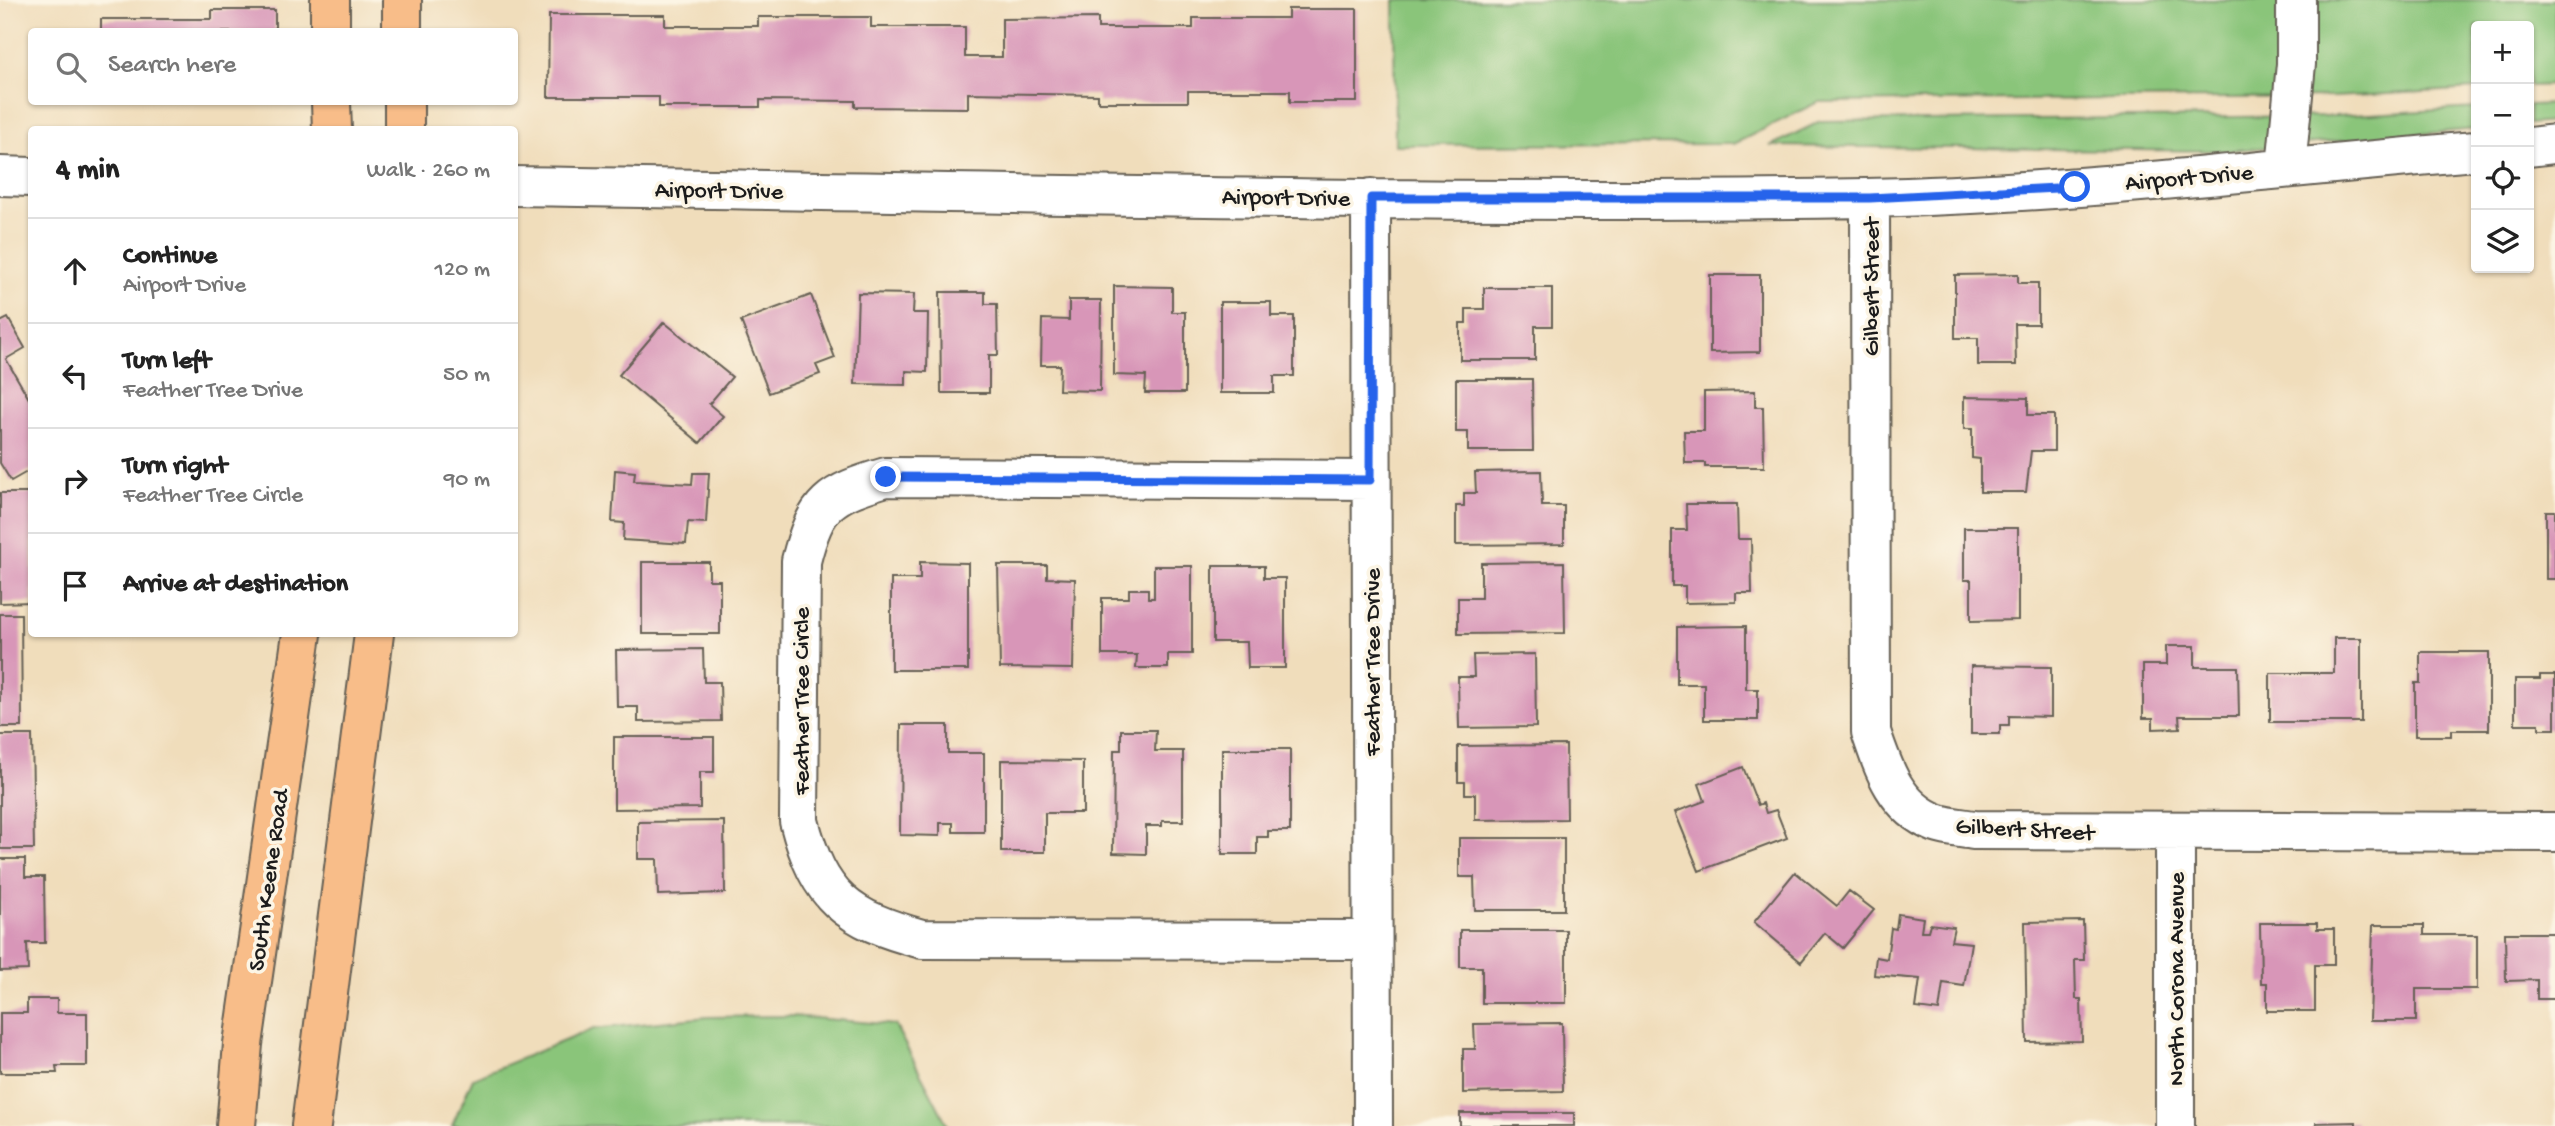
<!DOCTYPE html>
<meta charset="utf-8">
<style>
body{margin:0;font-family:"Gochi Hand",sans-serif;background:#f2f2f2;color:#222}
.controls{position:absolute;right:21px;top:21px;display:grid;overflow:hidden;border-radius:7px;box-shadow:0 2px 5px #0004}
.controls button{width:63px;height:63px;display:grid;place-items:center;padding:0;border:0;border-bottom:2px solid #e0e0e0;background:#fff;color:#222;font:35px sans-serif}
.stop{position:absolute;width:21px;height:21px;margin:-16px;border:5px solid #2563eb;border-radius:50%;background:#fff}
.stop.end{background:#2563eb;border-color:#fff;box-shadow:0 2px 7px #0008}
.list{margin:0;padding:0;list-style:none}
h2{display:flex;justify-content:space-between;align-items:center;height:91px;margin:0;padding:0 28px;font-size:30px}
h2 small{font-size:23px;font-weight:400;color:#767676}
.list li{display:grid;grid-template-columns:46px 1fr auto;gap:21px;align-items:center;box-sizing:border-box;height:105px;padding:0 28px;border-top:2px solid #e0e0e0}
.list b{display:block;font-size:26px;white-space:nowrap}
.list p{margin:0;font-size:23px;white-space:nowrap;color:#767676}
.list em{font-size:23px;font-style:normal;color:#767676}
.icon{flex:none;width:38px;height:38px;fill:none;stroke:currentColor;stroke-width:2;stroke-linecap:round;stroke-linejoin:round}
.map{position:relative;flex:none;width:2555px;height:1126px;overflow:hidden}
.search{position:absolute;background:#fff;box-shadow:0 2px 5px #0004;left:28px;top:28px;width:490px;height:77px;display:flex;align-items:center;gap:18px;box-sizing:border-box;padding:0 24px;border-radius:7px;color:#767676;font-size:26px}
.panel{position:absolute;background:#fff;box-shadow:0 2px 5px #0004;left:28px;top:126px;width:490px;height:511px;border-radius:7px}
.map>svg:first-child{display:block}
</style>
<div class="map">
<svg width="2555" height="1126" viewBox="0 0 2555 1126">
<rect width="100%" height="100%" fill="#fcf5e5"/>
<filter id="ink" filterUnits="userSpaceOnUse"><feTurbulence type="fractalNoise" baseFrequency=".0143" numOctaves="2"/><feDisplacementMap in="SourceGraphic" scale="14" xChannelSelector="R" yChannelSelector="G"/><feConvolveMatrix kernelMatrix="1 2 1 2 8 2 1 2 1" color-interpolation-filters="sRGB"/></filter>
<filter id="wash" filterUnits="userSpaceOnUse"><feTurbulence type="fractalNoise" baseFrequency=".00686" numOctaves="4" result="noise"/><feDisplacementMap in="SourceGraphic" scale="28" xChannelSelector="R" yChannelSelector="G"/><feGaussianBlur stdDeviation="1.57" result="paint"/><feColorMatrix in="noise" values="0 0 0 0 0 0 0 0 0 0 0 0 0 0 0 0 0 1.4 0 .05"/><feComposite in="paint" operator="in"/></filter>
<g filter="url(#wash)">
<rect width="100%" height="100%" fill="#f0ddbb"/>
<path fill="#8ac57a" stroke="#53704b" stroke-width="2" d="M 1394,0 L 2555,0 L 2555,85 L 2529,86 L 2529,26 L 2476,26 L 2476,89 L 2334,97 L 1818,102 L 1734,144 L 1395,145 Z
M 2555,104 L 2555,122 L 2529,124 L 2529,105 Z
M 2476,108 L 2476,129 L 2225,151 L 1770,146 L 1821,121 L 2334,116 Z
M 791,1016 L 895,1025 L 948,1126 L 452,1126 L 473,1078 L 593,1029 L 707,1017 Z"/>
<g id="blocks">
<path fill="#d896b8" d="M 1288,9 L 1357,9 L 1357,102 L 1290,102 L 1290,91 L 1188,91 L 1188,102 L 1098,102 L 1098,95 L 968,93 L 968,108 L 855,107 L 855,101 L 760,100 L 760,107 L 659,107 L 659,97 L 548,97 L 549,15 L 665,15 L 665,26 L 758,26 L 758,17 L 871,17 L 871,27 L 965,27 L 965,57 L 1002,57 L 1002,19 L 1098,18 L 1098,28 L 1193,28 L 1193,18 L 1288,18 Z
M 212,10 L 275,10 L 275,32 L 101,32 L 101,19 L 212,19 Z
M 2018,274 L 2018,283 L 2038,283 L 2038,324 L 2015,324 L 2016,365 L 1978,365 L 1978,338 L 1955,338 L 1955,275 Z
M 1710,275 L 1760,275 L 1760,352 L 1710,353 Z
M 1114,286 L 1172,287 L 1172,312 L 1185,312 L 1185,393 L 1145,393 L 1146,376 L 1114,375 Z
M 1484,288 L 1552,288 L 1552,326 L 1535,326 L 1535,360 L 1460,360 L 1460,323 L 1466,323 L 1466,309 L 1484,309 Z
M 940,292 L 985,292 L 985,304 L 997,304 L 998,355 L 989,355 L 989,393 L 941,393 Z
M 858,293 L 914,294 L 913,313 L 928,313 L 927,372 L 906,371 L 906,385 L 855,384 Z
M 811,295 L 835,358 L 816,365 L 820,374 L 769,393 L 741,321 Z
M 1069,300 L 1101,300 L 1100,391 L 1059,390 L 1060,365 L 1041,365 L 1042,319 L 1069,320 Z
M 1220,302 L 1271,302 L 1271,316 L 1294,316 L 1294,376 L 1274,376 L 1274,393 L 1220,393 Z
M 8,318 L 25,348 L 6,359 L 32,404 L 32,469 L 11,481 L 0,463 L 0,322 Z
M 664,322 L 732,377 L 709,404 L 723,416 L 700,443 L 619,375 Z
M 1456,379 L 1532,379 L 1533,451 L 1468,451 L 1468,432 L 1456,432 Z
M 1755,391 L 1755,407 L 1763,407 L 1764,467 L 1705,467 L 1705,463 L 1685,463 L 1684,431 L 1704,431 L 1704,392 Z
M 1964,397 L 2028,398 L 2028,415 L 2054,415 L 2054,451 L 2031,451 L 2026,492 L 1980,492 L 1980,459 L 1972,458 L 1972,429 L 1964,429 Z
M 615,470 L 635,472 L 634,481 L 692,484 L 693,473 L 709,473 L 706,523 L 688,522 L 686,544 L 623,540 L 624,523 L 612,522 Z
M 1541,471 L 1542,506 L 1564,506 L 1564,544 L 1456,545 L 1456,506 L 1464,506 L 1464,493 L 1476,493 L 1475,472 Z
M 0,493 L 32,493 L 32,602 L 0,603 Z
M 1686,504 L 1737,504 L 1738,539 L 1751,539 L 1752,593 L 1736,593 L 1736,602 L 1685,603 L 1685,586 L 1672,586 L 1672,530 L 1687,530 Z
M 2546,511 L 2555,511 L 2555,579 L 2546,579 Z
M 1964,528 L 2018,528 L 2018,620 L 1971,621 L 1971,580 L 1964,580 Z
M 642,562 L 709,562 L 709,580 L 720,580 L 720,634 L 642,634 Z
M 920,562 L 968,563 L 968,670 L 891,670 L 891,579 L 920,579 Z
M 1564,562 L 1565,633 L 1458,634 L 1458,598 L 1481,598 L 1481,563 Z
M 998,565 L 1047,565 L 1047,578 L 1075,579 L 1073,669 L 1000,668 Z
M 1154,566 L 1192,566 L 1192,654 L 1168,654 L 1168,668 L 1136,668 L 1137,655 L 1102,655 L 1102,598 L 1129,598 L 1129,589 L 1148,589 L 1148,598 L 1154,598 Z
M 1213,566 L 1264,566 L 1264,578 L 1285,578 L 1285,668 L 1248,668 L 1247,642 L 1213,642 Z
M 0,614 L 21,614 L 22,727 L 0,727 Z
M 1746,626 L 1746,689 L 1758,689 L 1758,720 L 1704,720 L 1704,684 L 1677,684 L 1677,627 Z
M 2334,638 L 2361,638 L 2361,722 L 2270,722 L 2270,673 L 2334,673 Z
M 2166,646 L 2195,646 L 2195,667 L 2238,667 L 2239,716 L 2179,716 L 2180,728 L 2153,729 L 2153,718 L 2143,718 L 2143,665 L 2166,665 Z
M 703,649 L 704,682 L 720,682 L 721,721 L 638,722 L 638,707 L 617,707 L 616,650 Z
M 2420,652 L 2489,652 L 2489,730 L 2451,730 L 2451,736 L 2415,736 L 2415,683 L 2420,683 Z
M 1535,654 L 1536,727 L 1459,728 L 1458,677 L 1474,677 L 1473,655 Z
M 1971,666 L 2051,667 L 2051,717 L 2009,716 L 2009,725 L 2000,725 L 2000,734 L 1971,734 Z
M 2540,675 L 2555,675 L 2555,729 L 2539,729 L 2539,724 L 2515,724 L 2515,679 L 2540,679 Z
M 901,725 L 948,725 L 948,753 L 984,753 L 984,832 L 953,832 L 953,823 L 940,823 L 940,836 L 900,835 Z
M 1121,730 L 1156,730 L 1155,751 L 1183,751 L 1183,821 L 1162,821 L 1162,826 L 1146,826 L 1146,854 L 1113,853 L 1114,750 L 1121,750 Z
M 0,735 L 32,735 L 34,849 L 0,849 Z
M 614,737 L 714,737 L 714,772 L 700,772 L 700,808 L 614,809 Z
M 1566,745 L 1567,819 L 1475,820 L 1475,794 L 1465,794 L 1465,782 L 1458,782 L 1458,746 Z
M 1222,749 L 1290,749 L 1290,831 L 1268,831 L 1268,837 L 1257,837 L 1257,854 L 1222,854 Z
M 1001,760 L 1083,761 L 1083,813 L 1045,813 L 1045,852 L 1001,852 Z
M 1743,767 L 1758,805 L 1763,803 L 1766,813 L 1776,810 L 1787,838 L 1699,871 L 1675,812 L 1705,801 L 1699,784 Z
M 724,821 L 725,893 L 658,895 L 657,859 L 638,859 L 638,822 Z
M 1459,838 L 1564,838 L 1564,910 L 1475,910 L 1474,877 L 1459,877 Z
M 0,859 L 25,859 L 25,877 L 44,877 L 45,943 L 27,943 L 28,970 L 0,971 Z
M 1795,872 L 1837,906 L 1849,891 L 1874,910 L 1843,948 L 1825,933 L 1801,962 L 1754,922 Z
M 1898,914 L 1923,918 L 1921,931 L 1928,931 L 1930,924 L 1954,927 L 1951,941 L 1971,943 L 1964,986 L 1943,983 L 1939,1011 L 1916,1008 L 1920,979 L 1874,975 L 1876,957 L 1887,959 L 1891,928 L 1896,929 Z
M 2083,921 L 2084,960 L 2075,960 L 2076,999 L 2081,999 L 2082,1041 L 2027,1042 L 2025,922 Z
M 2260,923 L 2317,923 L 2317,929 L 2334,929 L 2334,965 L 2315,965 L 2315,1011 L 2267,1011 L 2267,983 L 2261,983 Z
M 2373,925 L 2424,925 L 2424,935 L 2477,935 L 2477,989 L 2416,989 L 2416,1021 L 2370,1021 Z
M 1460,930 L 1566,930 L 1566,1003 L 1482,1003 L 1482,967 L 1460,967 Z
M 2505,933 L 2555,933 L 2555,999 L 2537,999 L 2537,980 L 2506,981 Z
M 27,999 L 57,999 L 57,1013 L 87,1013 L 87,1066 L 56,1066 L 57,1073 L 0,1073 L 0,1013 L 27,1013 Z
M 1562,1023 L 1563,1091 L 1463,1093 L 1463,1049 L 1475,1049 L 1474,1024 Z
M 1460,1113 L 1574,1113 L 1574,1126 L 1460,1126 Z
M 2356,1122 L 2356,1126 L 2316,1126 L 2316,1123 Z"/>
</g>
</g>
<g filter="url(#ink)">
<use href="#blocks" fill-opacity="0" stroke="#666054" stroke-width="2"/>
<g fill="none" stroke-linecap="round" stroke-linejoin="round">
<defs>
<path id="minor" d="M 2529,147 L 2555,144
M 2286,167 L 2296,64 L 2296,0
M 0,176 L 32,177
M 514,186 C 965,192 1416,205 1866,198 C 2070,194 2273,168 2476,151
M 1371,198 L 1373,1126
M 1870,198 L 1871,732 C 1883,768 1896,808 1936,823 C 1947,827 1962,828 1974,830 L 2555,832
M 1370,480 L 886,477 C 829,494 816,502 801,561 L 799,821 C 819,898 847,919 922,939 L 1372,940
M 2175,833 L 2175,1126"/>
<path id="major" d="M 330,0 L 330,32
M 402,0 L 402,32
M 331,102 L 332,130
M 404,102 L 404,130
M 236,1126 L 243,1044 L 302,634
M 311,1126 L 374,634"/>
</defs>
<use href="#minor" stroke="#666054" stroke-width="42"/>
<use href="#major" stroke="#666054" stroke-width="42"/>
<use href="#minor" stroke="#fff" stroke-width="38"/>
<use href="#major" stroke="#f8bd89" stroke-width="38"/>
</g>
</g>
<g fill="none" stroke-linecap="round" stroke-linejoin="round" filter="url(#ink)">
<path stroke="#2563eb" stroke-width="9" d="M 886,477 L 1370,480 L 1371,198 L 1870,198 L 2075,187"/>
</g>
<g text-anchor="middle" stroke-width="7" stroke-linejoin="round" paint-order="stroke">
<g font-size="24" fill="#1c1c1c" stroke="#fcf5e5">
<text transform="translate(2189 176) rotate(-5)" y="8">Airport Drive</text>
<text transform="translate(719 189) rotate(1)" y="8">Airport Drive</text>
<text transform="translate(1286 196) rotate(1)" y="8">Airport Drive</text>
<text transform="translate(1870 287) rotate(-90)" y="8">Gilbert Street</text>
<text transform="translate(1371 662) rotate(-90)" y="8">Feather Tree Drive</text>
<text transform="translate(800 701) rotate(-90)" y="8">Feather Tree Circle</text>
<text transform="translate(2025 828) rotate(3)" y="8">Gilbert Street</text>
<text transform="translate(267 880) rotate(-82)" y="8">South Keene Road</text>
<text transform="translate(2175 979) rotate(-90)" y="8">North Corona Avenue</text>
</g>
</g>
</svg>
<div class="controls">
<button>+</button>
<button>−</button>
<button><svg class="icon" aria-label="locate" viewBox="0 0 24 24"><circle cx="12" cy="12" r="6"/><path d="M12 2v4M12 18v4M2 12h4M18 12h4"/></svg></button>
<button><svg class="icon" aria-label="layers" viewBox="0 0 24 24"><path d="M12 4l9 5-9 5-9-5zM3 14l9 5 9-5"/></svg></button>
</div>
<div class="stop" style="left:2075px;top:187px"></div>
<div class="stop end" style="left:886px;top:477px"></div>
<div class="search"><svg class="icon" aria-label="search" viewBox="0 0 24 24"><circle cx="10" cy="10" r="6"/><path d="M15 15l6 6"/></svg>Search here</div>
<section class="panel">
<h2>4 min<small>Walk · 260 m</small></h2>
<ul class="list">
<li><svg class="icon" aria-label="ahead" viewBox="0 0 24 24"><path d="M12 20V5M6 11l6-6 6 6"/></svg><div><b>Continue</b><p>Airport Drive</p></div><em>120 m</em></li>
<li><svg class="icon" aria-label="left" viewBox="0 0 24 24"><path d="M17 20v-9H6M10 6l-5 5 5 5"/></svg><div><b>Turn left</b><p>Feather Tree Drive</p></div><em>50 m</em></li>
<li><svg class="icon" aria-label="right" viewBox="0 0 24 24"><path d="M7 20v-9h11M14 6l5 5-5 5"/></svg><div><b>Turn right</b><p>Feather Tree Circle</p></div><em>90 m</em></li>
<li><svg class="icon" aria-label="arrive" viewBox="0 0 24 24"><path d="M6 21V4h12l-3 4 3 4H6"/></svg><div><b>Arrive at destination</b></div></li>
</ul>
</section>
</div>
